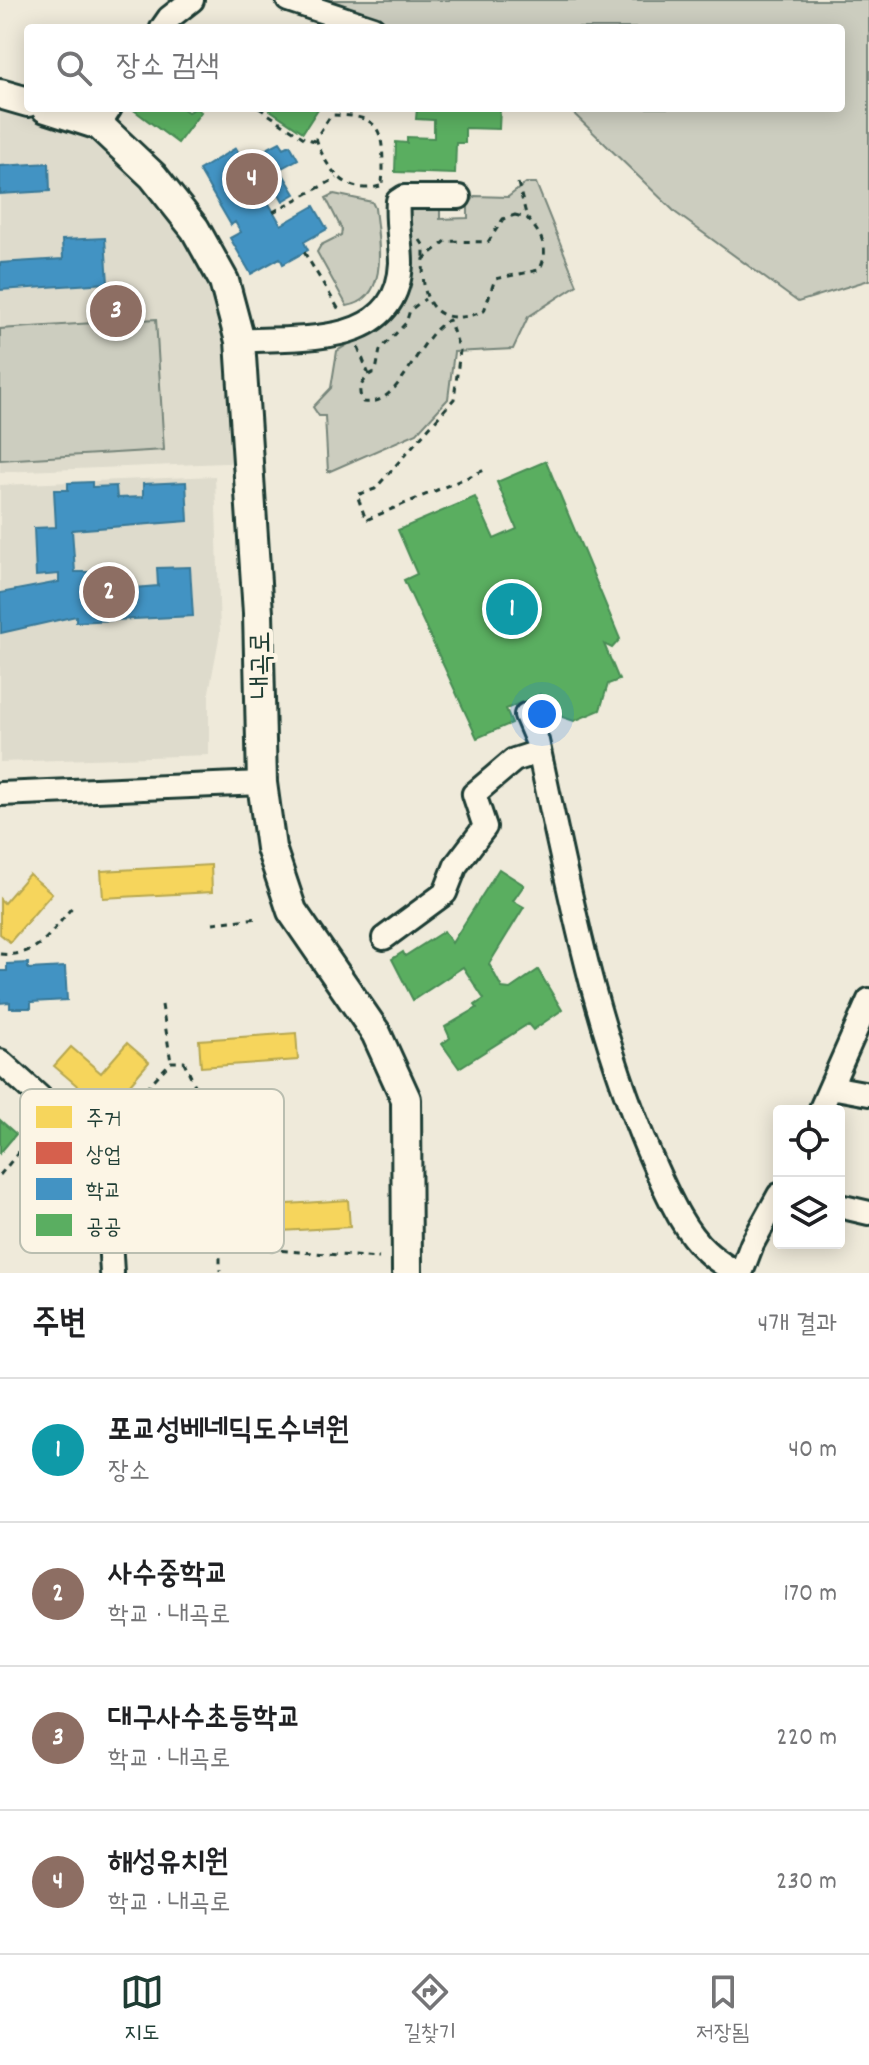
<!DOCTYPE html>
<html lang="ko">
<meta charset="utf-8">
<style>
body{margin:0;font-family:Dekko,"Poor Story",sans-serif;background:#f6f6f6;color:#202124}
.controls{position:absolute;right:24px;bottom:24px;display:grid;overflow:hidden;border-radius:8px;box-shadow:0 4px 20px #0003}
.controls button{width:72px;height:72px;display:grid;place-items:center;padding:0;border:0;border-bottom:2px solid #e0e0e0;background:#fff;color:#202124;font:40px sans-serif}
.you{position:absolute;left:542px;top:714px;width:28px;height:28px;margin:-20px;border:6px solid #fff;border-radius:50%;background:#1a73e8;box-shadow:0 0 0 12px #1a73e833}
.badge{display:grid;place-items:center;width:52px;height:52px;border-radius:50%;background:#1f3d34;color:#fff;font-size:26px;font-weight:700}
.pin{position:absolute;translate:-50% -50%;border:4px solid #fff;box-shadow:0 2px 8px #0006}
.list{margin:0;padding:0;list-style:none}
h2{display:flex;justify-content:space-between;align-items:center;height:104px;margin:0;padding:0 32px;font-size:34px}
h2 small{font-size:26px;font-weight:400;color:#757577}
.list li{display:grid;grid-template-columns:52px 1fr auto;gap:24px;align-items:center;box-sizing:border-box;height:144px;padding:0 32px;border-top:2px solid #e0e0e0}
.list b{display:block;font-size:30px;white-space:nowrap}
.list p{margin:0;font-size:26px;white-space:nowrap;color:#757577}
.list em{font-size:26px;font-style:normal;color:#757577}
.icon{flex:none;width:44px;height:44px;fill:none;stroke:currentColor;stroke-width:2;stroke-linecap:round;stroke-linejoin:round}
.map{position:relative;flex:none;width:869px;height:1273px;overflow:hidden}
.search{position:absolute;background:#fff;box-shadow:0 4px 20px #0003;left:24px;right:24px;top:24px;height:88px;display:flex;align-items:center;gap:20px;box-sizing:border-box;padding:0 28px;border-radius:8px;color:#757577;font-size:30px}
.sheet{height:680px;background:#fff}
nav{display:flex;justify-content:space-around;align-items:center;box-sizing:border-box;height:112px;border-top:2px solid #e0e0e0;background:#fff;font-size:22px;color:#757577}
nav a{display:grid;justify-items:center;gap:4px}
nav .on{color:#1f3d34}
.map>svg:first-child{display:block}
</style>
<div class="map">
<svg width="869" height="1273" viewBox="0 0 869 1273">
<rect width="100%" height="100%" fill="#efeada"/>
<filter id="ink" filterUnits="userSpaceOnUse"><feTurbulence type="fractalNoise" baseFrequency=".0125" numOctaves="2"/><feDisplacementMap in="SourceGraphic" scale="16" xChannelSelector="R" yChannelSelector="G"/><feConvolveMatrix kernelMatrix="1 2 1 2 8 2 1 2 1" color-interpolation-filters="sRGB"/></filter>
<g filter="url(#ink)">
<path fill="#dedbcc" d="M 0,94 L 99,125 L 224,281 L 250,462 L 0,472 Z
M 215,476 L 220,633 L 209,692 L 209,755 L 0,762 L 0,485 Z"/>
<path fill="#cccdbf" stroke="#76857a" stroke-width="2" d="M 315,0 L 869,0 L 869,280 L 798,302 L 676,213 L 568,108 L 841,108 L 841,28 L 398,28 Z
M 526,183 L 536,183 L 577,285 L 528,317 L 513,349 L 454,352 L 448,399 L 417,433 L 328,472 L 325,416 L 319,416 L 313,407 L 331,388 L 337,351 C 412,305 416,296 407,209 L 410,205 L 440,207 L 440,219 L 468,218 L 468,206 L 475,196 L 508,197 Z
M 334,194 L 372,202 L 375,208 C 378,239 391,299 347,306 L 317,252 L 321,245 L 341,235 L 342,230 L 326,198 Z
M 156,319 L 164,450 L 0,460 L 0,329 Z"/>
<path fill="#f6d55c" stroke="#b6a750" stroke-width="2" d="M 211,865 L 212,892 L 103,898 L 101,871 Z
M 29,874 L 52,893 L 10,942 L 0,934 L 0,899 L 4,903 Z
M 296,1033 L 298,1060 L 201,1067 L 199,1040 Z
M 127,1043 L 149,1062 L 107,1111 L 54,1066 L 71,1047 L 101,1073 Z
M 348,1200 L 350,1227 L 229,1234 L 227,1208 Z"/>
<path fill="#4393c3" stroke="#387998" stroke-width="2" d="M 280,142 L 284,148 L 290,145 L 298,159 L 280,169 L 295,194 L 283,201 L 275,187 L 263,193 L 281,225 L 314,206 L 327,229 L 304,242 L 308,250 L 283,264 L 280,258 L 251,274 L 230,238 L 241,232 L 235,222 L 231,225 L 199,170 L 236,148 L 243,161 Z
M 49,163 L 50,191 L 0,194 L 0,166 Z
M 105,238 L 108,283 L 0,290 L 0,263 L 63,259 L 62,240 Z
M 92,482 L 92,487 L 116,486 L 117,498 L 143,497 L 143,484 L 186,482 L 188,521 L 72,530 L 75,572 L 99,572 L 99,582 L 120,582 L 121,589 L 158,586 L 157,568 L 190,567 L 193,616 L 76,622 L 76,616 L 1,633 L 0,593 L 59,582 L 59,574 L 36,576 L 34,528 L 56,527 L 54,490 L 68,490 L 68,483 Z
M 28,963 L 28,969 L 65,967 L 67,1000 L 31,1002 L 31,1008 L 10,1008 L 10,1002 L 0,1003 L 0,971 L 7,971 L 7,964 Z"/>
<path fill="#5aae61" stroke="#488c54" stroke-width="2" d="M 131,108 L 182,108 L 188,112 L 196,108 L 201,112 L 178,143 Z
M 267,108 L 318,108 L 318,109 L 303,132 Z
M 417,108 L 500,108 L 499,129 L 465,128 L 465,143 L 456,143 L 455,174 L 395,172 L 396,142 L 407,143 L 407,137 L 434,138 L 434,120 L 416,119 Z
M 546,461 L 620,639 L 612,648 L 604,644 L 619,680 L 608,684 L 600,710 L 574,721 L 547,712 L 540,694 L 506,709 L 512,723 L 477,738 L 404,580 L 417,574 L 398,530 L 475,497 L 494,539 L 517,529 L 497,482 Z
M 499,869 L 524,885 L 513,901 L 524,907 L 489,964 L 502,988 L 510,989 L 538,970 L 562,1010 L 533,1030 L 528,1024 L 459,1068 L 442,1044 L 450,1038 L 445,1027 L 477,1008 L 475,1005 L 484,999 L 463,967 L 413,1000 L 392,959 L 403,952 L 405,956 L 444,931 L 452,943 Z
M 0,1120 L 16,1134 L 0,1153 Z"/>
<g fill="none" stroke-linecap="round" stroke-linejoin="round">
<defs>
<path id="minor" d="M 288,0 L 373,28
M 162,28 L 169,18 L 192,0
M 99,125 L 110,108
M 240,341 C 299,336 397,350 401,263 C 401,242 396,222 398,201 L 404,197 L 459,197
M 526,715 L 537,741 C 568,884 595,1034 656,1169 C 669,1197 683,1230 706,1251 C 715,1260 726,1266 736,1273
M 0,794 L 262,783
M 384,938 L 445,893 L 456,865 L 485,827 L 474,794 L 514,760 L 539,752
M 0,1061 L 79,1133 L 106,1172 L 112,1273
M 831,1087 L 869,1094
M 820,1111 L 869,1000
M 839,1206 L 869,1213
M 741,1273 L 752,1244 L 779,1195"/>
<path id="major" d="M 0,94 L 28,102
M 46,108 L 99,125 L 153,176 L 195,229 L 224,281 L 240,341 L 258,613 L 262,783 L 271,848 L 292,911 L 376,1033 L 406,1099 L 407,1273"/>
</defs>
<use href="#minor" stroke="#1f3d34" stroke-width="28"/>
<use href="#major" stroke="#1f3d34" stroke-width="34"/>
<path stroke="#1f3d34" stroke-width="3" stroke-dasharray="6 6" stroke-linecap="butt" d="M 259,108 L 304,138 L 318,142
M 518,183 L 527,218
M 380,186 C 346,196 325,168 316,138 L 331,115 C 379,115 383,127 383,170 C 383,178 381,182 383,188
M 273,212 L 337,178
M 515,215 L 527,218 C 541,234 551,250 539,270 L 495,279 L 484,311 C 437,330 419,303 424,259 L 446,241 L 488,242 L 503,219 Z
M 420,240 L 424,246 L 424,259
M 304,252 L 341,313
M 358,347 L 369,375 C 360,385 357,390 363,402 C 402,408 418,334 449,320 L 460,350 L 454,399 L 375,489 L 357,495 L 366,520 L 487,469
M 369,375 L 376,371 L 380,350 L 406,323 L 410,310 L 425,299
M 213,923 L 259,918
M 0,954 C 40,958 51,931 75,904
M 162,1005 L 171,1062
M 105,1132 L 171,1062 L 184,1062 L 201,1098
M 203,1167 L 205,1195 L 220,1212 L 220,1271
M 0,1175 L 41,1125
M 222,1246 L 379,1258"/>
<use href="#minor" stroke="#fcf5e5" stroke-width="22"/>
<use href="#major" stroke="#fcf5e5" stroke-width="28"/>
</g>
</g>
<g text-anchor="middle" stroke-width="8" stroke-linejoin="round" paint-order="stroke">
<g font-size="28" fill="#1f3d34" stroke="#fcf5e5">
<text transform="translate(259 665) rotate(-91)" y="10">내곡로</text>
</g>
</g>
<rect x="20" y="1089" width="264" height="164" rx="12" fill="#fcf5e5" stroke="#babeb0" stroke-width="2"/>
<rect x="36" y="1106" width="36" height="22" fill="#f6d55c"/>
<rect x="36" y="1142" width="36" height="22" fill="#d6604d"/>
<rect x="36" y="1178" width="36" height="22" fill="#4393c3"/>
<rect x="36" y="1214" width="36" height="22" fill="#5aae61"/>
<g font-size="22" fill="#1f3d34">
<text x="86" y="1125">주거</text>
<text x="86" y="1161">상업</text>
<text x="86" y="1197">학교</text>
<text x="86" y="1233">공공</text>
</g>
</svg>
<div class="controls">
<button><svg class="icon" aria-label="locate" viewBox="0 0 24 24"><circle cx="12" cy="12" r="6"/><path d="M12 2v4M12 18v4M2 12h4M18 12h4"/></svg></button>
<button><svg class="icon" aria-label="layers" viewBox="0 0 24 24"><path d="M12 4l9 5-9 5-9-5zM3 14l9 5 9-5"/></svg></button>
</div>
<div class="you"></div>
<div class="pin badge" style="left:512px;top:609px;background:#0f9aa8">1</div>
<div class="pin badge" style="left:109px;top:592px;background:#8d6e63">2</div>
<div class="pin badge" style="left:116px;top:311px;background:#8d6e63">3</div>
<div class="pin badge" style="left:252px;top:179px;background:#8d6e63">4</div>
<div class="search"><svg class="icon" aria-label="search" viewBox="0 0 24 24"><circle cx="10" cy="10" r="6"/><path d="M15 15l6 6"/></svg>장소 검색</div>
</div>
<section class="sheet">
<h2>주변<small>4개 결과</small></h2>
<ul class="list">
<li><span class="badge" style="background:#0f9aa8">1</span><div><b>포교성베네딕도수녀원</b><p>장소</p></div><em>40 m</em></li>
<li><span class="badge" style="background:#8d6e63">2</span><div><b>사수중학교</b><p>학교 · 내곡로</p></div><em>170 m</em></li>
<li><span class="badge" style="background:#8d6e63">3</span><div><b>대구사수초등학교</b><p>학교 · 내곡로</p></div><em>220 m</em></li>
<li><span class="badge" style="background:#8d6e63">4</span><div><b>해성유치원</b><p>학교 · 내곡로</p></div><em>230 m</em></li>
</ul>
</section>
<nav>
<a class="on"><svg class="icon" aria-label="map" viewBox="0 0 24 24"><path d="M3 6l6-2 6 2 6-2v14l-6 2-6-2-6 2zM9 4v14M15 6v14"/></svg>지도</a>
<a><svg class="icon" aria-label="directions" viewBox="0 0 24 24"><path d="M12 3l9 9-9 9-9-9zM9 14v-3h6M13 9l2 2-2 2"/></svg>길찾기</a>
<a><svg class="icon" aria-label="saved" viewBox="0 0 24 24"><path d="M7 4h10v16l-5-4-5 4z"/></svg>저장됨</a>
</nav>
